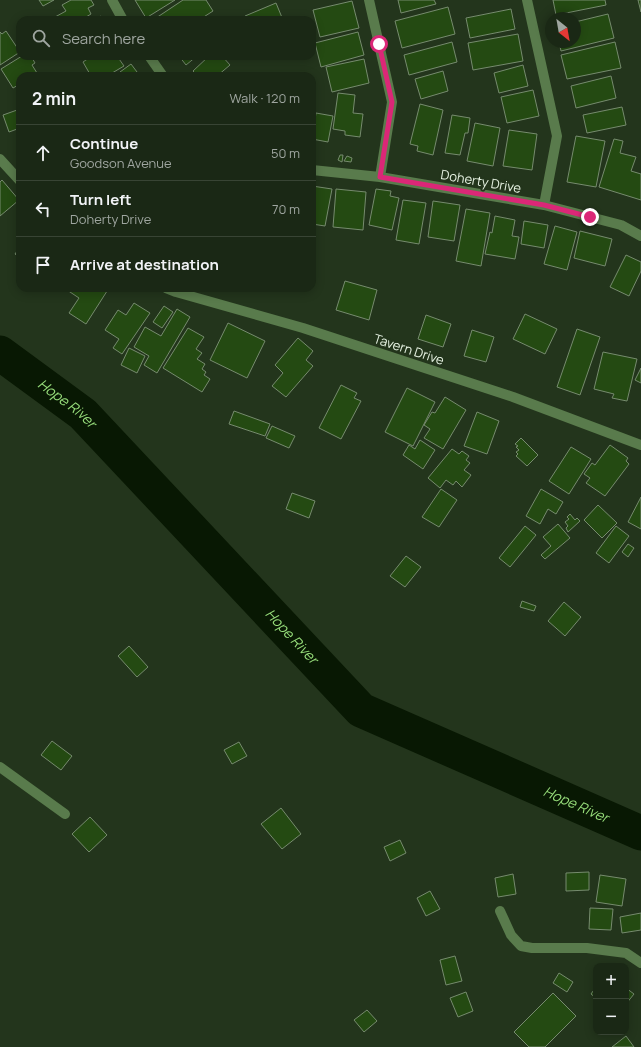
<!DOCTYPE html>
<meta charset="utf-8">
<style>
body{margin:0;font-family:Manrope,sans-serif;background:#273422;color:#f1f3f6}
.controls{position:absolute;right:12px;bottom:12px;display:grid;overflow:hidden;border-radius:8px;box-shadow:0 2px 10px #0003}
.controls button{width:36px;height:36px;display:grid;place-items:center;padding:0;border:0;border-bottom:1px solid #384434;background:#1a2815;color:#f1f3f6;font:20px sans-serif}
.compass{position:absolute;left:545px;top:12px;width:36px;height:36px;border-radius:50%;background:#1a2815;box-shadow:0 2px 10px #0003;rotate:149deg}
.stop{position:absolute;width:12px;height:12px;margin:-9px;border:3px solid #db2777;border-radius:50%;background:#fff}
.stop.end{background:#db2777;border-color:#fff;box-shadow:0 1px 4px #0008}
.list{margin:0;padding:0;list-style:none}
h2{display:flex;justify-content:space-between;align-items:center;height:52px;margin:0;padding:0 16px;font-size:17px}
h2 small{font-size:13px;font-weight:400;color:#9fa6a0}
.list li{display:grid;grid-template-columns:26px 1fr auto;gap:12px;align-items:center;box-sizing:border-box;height:56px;padding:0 16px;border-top:1px solid #384434}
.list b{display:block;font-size:15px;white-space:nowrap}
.list p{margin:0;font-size:13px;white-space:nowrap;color:#9fa6a0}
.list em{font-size:13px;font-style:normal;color:#9fa6a0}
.icon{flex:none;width:22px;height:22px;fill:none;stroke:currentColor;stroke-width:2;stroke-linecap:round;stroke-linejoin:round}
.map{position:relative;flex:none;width:641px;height:1047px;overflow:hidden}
.search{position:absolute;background:#1a2815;box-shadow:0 2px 10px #0003;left:16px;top:16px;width:300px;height:44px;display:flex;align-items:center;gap:10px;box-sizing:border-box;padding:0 14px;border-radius:12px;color:#9fa6a0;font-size:15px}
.panel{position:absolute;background:#1a2815;box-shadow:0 2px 10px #0003;left:16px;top:72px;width:300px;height:220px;border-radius:12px}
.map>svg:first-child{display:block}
</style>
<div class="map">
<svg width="641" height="1047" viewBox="0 0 641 1047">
<rect width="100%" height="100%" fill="#23351c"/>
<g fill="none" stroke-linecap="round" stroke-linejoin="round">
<path stroke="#081803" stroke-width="35" id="s1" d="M 0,353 L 83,414 L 361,710 L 641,833"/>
</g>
<path fill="#244a12" stroke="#768b6e" d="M 39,0 L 54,0 L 43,6 Z
M 71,0 L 91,0 L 94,5 L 88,8 L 91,14 L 81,20 L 57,20 L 55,17 L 66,11 L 62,5 Z
M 135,0 L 175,0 L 146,18 Z
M 183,0 L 206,0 L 213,11 L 199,20 L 153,20 Z
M 398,0 L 434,0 L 436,4 L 401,13 Z
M 553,0 L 605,0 L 606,5 L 556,15 Z
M 638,0 L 641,0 L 641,12 Z
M 352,1 L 359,28 L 320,37 L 313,10 Z
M 276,3 L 283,20 L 247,20 L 245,16 Z
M 448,7 L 455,34 L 402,48 L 395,21 Z
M 511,9 L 515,29 L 470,38 L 466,18 Z
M 608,14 L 614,38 L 561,51 L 559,42 L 575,42 L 575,22 Z
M 101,16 L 103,20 L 94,20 Z
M 6,31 L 20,52 L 0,65 L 0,32 L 2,34 Z
M 358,32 L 364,55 L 321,67 L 315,43 Z
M 518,34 L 523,61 L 473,70 L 468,43 Z
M 452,42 L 457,62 L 409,75 L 404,55 Z
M 615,42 L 621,68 L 567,79 L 561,55 Z
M 22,56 L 31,56 L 35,63 L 32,65 L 37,73 L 32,76 L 20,76 L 20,84 L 13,88 L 1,69 Z
M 92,56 L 117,56 L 124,66 L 107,76 L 91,76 L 83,62 Z
M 179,56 L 197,56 L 186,65 Z
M 209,56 L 222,56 L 230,65 L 217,76 L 198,76 L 193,71 Z
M 364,59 L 369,83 L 332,92 L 326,67 Z
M 131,64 L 140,76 L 121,76 L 123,75 L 120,72 Z
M 523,65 L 528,86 L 499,93 L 494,73 Z
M 443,71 L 448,91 L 421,99 L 415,79 Z
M 611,76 L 616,98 L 576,108 L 571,86 Z
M 533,90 L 539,116 L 507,123 L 501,97 Z
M 338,93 L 355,95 L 353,113 L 363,114 L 360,137 L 345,135 L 345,131 L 333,129 Z
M 420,104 L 443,110 L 433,155 L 417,151 L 418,146 L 410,144 Z
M 622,107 L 626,125 L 587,133 L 583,115 Z
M 20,109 L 20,128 L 9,132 L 3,115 Z
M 316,113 L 333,116 L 328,142 L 312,139 Z
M 452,115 L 470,118 L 468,133 L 465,133 L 460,155 L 445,153 Z
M 475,123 L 500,128 L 493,166 L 467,161 Z
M 509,130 L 537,134 L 532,170 L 503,166 Z
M 576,136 L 605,141 L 596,187 L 567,182 Z
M 614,139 L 623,141 L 620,153 L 636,157 L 631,171 L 641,174 L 641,200 L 599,187 Z
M 340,155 L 343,155 L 342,162 L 338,160 Z
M 347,156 L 352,158 L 351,162 L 344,161 Z
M 2,180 L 19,200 L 0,216 L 0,182 Z
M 312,186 L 332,189 L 325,226 L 312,224 Z
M 336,189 L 366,192 L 363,230 L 333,227 Z
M 376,189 L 391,191 L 390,196 L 399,198 L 392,230 L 369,225 Z
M 403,200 L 426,203 L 419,244 L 396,240 Z
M 433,201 L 460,205 L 454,241 L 428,237 Z
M 466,209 L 490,213 L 481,266 L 456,261 Z
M 495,216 L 515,220 L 512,236 L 519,237 L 515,259 L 485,254 L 490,232 L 492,233 Z
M 524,221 L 548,225 L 544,248 L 521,244 Z
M 555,226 L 577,232 L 567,270 L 544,264 Z
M 580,231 L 612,239 L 605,266 L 574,258 Z
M 20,247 L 20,258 L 15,254 Z
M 626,255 L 641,262 L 641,271 L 629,296 L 610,287 Z
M 345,281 L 377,290 L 369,320 L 336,310 Z
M 64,288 L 109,288 L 86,324 L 69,313 L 79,298 Z
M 134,303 L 150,313 L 122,354 L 113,348 L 119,339 L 105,330 L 118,310 L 126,315 Z
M 164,306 L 173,312 L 162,328 L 153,322 Z
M 177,309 L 190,317 L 157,373 L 144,365 L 149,356 L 134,347 L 145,327 L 161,336 Z
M 525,314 L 557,329 L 545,354 L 513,339 Z
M 426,315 L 451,324 L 443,347 L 418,339 Z
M 228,323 L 265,341 L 247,378 L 210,360 Z
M 188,328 L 204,337 L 196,349 L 202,353 L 197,359 L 205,364 L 202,369 L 206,372 L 204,375 L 210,379 L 202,392 L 163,368 Z
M 577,329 L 600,337 L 580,395 L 557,387 Z
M 472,330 L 494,337 L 486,362 L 464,356 Z
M 298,338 L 313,351 L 306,360 L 313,366 L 286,397 L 272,386 L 283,373 L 275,365 Z
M 129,348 L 145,356 L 137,373 L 121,365 Z
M 603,352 L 637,359 L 627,401 L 612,398 L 614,394 L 594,389 Z
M 641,368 L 641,383 L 635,380 Z
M 341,385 L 357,393 L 354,398 L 361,401 L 341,439 L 319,428 Z
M 407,388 L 435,402 L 413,446 L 385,432 Z
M 445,397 L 466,410 L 443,449 L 424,438 L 430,429 L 424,425 L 432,412 L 435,413 Z
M 234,411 L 270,424 L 265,436 L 229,424 Z
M 477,412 L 499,421 L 487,454 L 464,446 Z
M 272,426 L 295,436 L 289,448 L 266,438 Z
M 521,438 L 538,455 L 527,466 L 516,456 L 518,454 L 516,452 L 519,450 L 516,447 L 518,446 L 515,444 Z
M 420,440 L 435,450 L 423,469 L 403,455 L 409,445 L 415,449 Z
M 610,445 L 628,458 L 626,461 L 629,464 L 605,496 L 586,483 L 590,478 L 584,474 L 592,463 L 595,465 Z
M 571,447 L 591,459 L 569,494 L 549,481 Z
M 452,449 L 459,454 L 462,451 L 469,456 L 466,460 L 470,463 L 464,470 L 471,475 L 462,487 L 456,481 L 453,485 L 446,480 L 440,488 L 428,478 Z
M 441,489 L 457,500 L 439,527 L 422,517 Z
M 541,489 L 563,502 L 556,514 L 548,509 L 540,524 L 526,516 Z
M 292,493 L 315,501 L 309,518 L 286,509 Z
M 641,497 L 641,529 L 628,522 Z
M 598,505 L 617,523 L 602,538 L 584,520 Z
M 570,514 L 575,520 L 577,518 L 580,521 L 568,532 L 566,528 L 568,526 L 565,522 L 569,519 L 567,517 Z
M 558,524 L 570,538 L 545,559 L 541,555 L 551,546 L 543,537 Z
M 525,526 L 536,535 L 510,567 L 499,558 Z
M 616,526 L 629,536 L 609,563 L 596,553 Z
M 628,544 L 634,548 L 628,557 L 622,552 Z
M 406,556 L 421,567 L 405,587 L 390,576 Z
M 522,601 L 536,606 L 534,611 L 520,607 Z
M 564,602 L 581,617 L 565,636 L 548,621 Z
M 129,646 L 148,667 L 137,677 L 118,656 Z
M 52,741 L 72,756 L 61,770 L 41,755 Z
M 239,742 L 247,756 L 232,764 L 224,750 Z
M 281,808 L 301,834 L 282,849 L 261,824 Z
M 90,817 L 107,835 L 89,852 L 72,834 Z
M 400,840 L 406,853 L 390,861 L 384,847 Z
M 589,872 L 589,890 L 566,891 L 566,873 Z
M 513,874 L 516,894 L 498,897 L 495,878 Z
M 600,875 L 626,879 L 622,906 L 596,902 Z
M 430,891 L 440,909 L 426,916 L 417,898 Z
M 590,908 L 613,909 L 611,930 L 589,929 Z
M 641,913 L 641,930 L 622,933 L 620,917 Z
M 455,956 L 462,981 L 446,985 L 440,960 Z
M 559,973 L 573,982 L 567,992 L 553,983 Z
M 596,987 L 596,998 L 591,994 Z
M 626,988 L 634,994 L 626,1004 Z
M 466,992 L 473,1011 L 458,1017 L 450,998 Z
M 553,993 L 576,1016 L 545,1047 L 529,1047 L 514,1032 Z
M 367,1010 L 377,1021 L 364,1032 L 354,1020 Z
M 626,1036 L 634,1047 L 612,1047 Z"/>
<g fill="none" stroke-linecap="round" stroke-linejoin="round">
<path stroke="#597b4c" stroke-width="10" d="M 112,0 L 123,20
M 369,0 L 392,102 L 380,177
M 527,0 L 557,136 L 544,205
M 149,56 L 163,76
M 0,159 L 20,181
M 312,170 L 380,177 L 544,205 L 621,225 L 641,236
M 166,288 L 176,292 L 303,328 L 513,397 L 641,445
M 0,767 L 65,814
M 500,911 L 511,935 L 521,946 L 532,948 L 587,948 L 626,953 L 641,963"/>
</g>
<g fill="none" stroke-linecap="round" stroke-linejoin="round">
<path stroke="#db2777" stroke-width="5" d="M 379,44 L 392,102 L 380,177 L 544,205 L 590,217"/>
</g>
<g text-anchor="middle" stroke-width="4" stroke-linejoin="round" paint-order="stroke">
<g font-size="13" fill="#e6f2e2" stroke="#23351c">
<text transform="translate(481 181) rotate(10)" y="5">Doherty Drive</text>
<text transform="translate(409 349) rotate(18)" y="5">Tavern Drive</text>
</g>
<g font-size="14" font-style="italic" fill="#96dc7a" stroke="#23351c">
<text dy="5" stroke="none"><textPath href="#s1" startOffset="84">Hope River</textPath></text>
<text dy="5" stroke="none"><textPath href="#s1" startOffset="408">Hope River</textPath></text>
<text dy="5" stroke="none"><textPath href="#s1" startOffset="744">Hope River</textPath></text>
</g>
</g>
</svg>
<div class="controls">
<button>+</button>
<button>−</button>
</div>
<svg class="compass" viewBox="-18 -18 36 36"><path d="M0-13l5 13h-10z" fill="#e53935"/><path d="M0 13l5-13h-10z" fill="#9fa6a0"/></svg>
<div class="stop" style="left:379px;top:44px"></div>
<div class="stop end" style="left:590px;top:217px"></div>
<div class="search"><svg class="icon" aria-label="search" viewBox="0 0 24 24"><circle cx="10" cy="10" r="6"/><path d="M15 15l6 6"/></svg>Search here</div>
<section class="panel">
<h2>2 min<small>Walk · 120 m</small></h2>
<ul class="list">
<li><svg class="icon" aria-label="ahead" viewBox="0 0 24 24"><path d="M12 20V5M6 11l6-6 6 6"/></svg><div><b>Continue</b><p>Goodson Avenue</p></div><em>50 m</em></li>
<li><svg class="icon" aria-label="left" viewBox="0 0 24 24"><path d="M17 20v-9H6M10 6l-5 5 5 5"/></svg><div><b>Turn left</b><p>Doherty Drive</p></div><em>70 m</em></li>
<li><svg class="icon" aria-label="arrive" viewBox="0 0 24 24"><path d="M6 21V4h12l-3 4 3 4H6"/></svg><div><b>Arrive at destination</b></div></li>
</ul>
</section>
</div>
